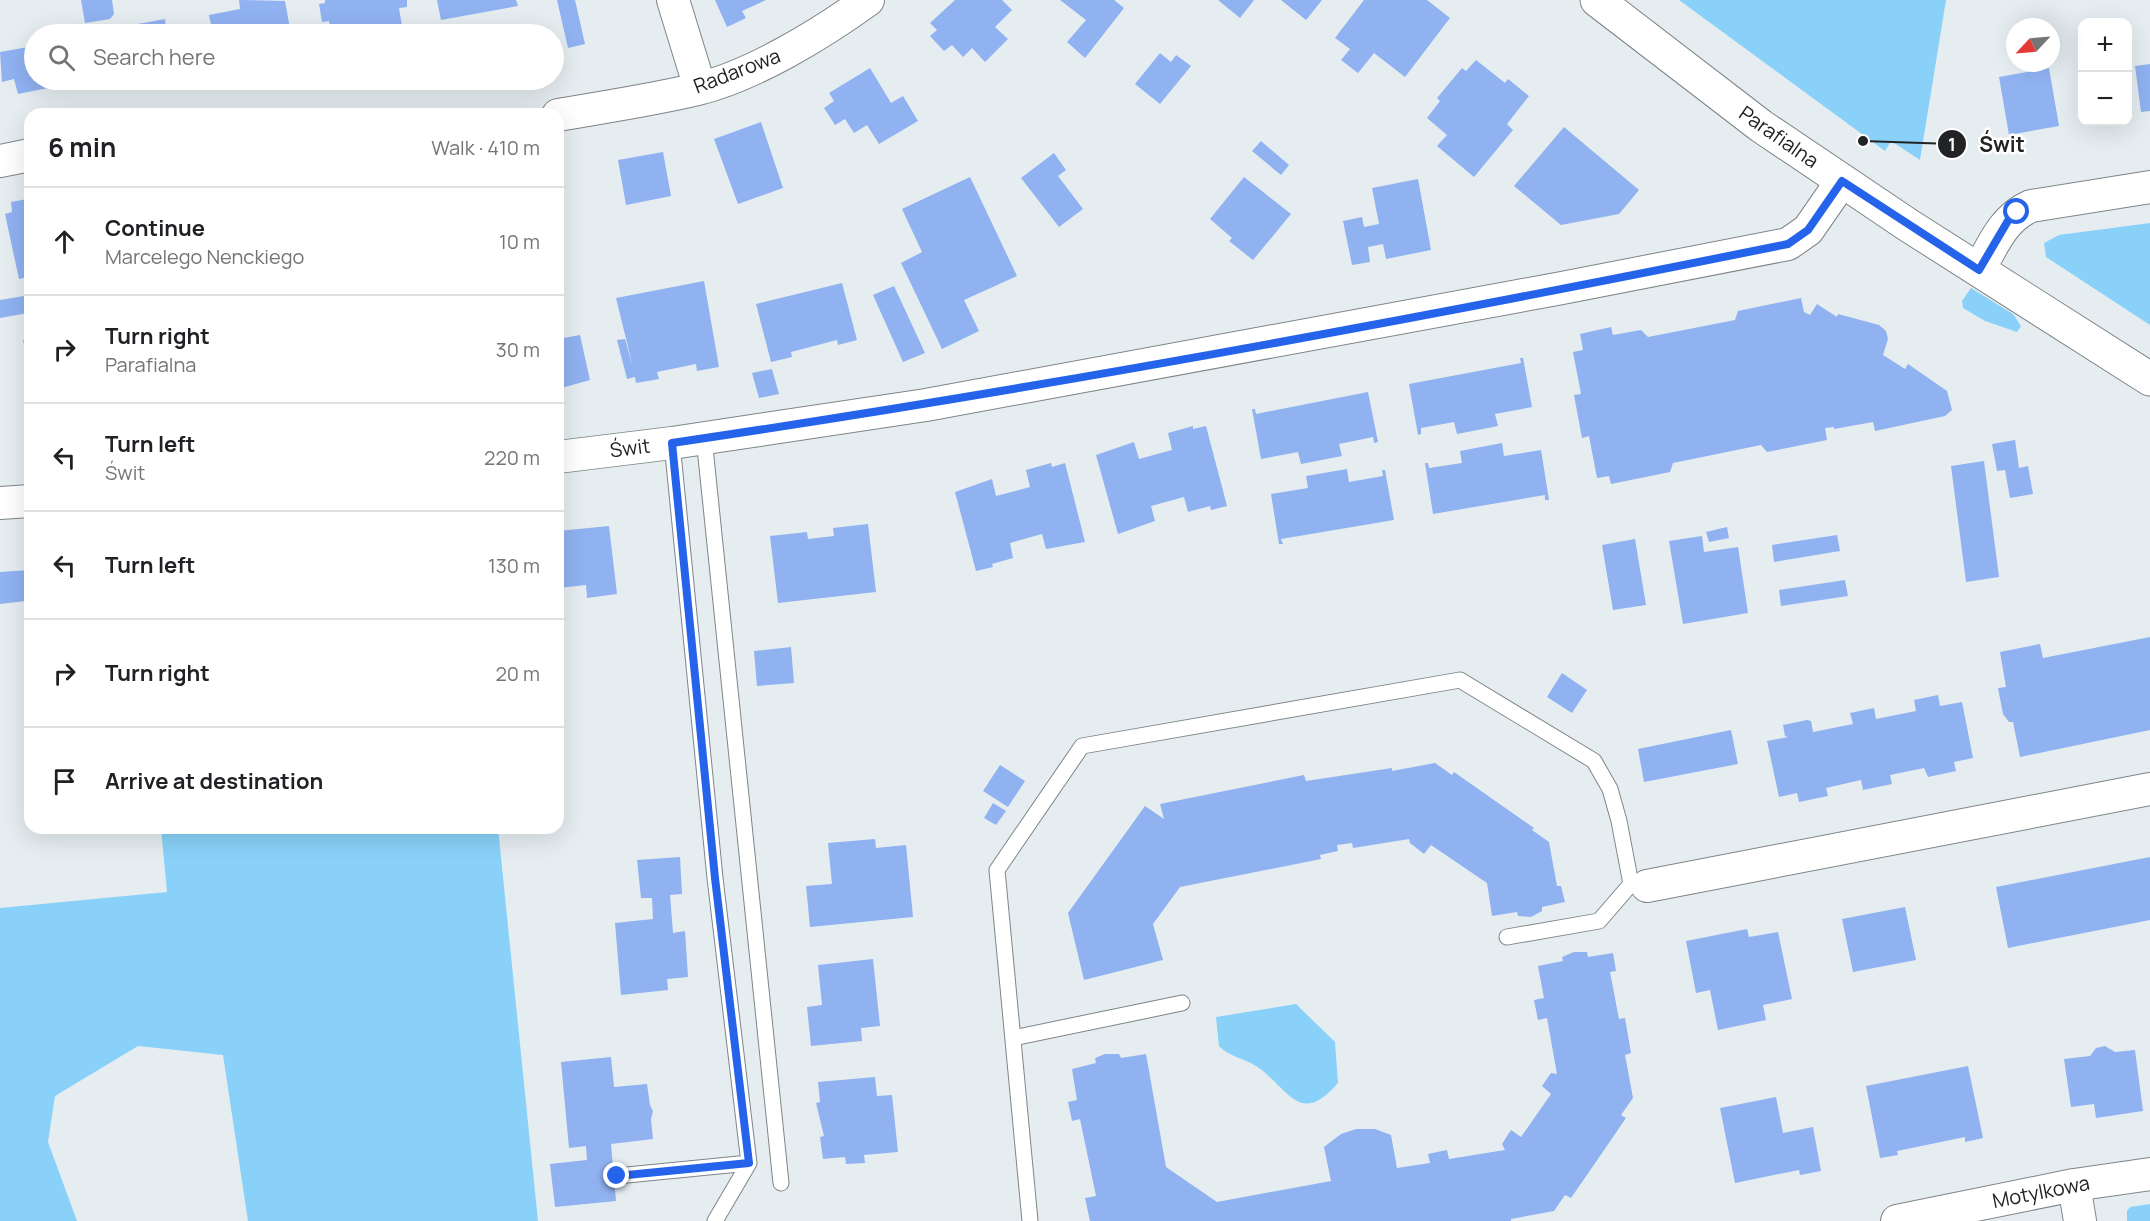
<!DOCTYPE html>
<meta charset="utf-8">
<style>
body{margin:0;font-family:Manrope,sans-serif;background:#f6f6f6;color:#202124}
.controls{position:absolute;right:18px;top:18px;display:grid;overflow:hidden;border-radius:12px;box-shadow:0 6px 24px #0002}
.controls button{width:54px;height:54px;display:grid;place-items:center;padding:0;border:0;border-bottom:2px solid #e0e0e0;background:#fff;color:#202124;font:30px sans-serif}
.compass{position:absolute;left:2006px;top:18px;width:54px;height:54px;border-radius:50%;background:#fff;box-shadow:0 6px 24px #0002;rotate:244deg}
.stop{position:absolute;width:18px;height:18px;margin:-14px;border:4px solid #2563eb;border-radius:50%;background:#fff}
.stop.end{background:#2563eb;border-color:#fff;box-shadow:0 2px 6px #0008}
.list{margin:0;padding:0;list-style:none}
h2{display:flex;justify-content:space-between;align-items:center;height:78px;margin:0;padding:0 24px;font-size:26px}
h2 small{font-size:20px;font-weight:400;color:#757577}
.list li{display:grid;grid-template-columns:39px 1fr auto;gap:18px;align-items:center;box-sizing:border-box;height:108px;padding:0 24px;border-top:2px solid #e0e0e0}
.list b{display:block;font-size:22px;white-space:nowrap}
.list p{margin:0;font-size:20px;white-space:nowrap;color:#757577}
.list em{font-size:20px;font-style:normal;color:#757577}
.icon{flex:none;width:33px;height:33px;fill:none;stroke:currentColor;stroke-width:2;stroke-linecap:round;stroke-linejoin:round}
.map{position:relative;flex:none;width:2150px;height:1221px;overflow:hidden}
.search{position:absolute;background:#fff;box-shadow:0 6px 24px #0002;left:24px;top:24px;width:540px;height:66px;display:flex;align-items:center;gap:15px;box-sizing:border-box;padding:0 21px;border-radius:33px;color:#757577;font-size:22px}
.panel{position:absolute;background:#fff;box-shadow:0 6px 24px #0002;left:24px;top:108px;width:540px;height:726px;border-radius:18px}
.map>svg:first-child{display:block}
</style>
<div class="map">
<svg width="2150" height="1221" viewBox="0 0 2150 1221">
<rect width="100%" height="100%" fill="#e5edf1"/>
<path fill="#89d1f8" d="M 1679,0 L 1946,0 L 1920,160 L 1891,141 L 1885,151 Z
M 2150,223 L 2150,325 L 2046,257 L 2044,243 L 2059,235 Z
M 1971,288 L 2013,314 L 2021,326 L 2017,332 L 1985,321 L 1963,308 L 1962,301 Z
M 161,828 L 498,828 L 538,1221 L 248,1221 L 223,1055 L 138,1046 L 55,1096 L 48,1142 L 77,1221 L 0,1221 L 0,908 L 167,892 Z
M 1296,1004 L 1335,1042 L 1338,1083 C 1299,1128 1289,1088 1256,1066 C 1243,1058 1230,1057 1219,1046 L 1216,1017 Z
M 2150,1204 L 2150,1221 L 2127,1221 L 2127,1211 L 2130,1207 Z"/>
<path fill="#90b2f1" d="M 81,0 L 112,0 L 114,14 L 110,19 L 85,23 Z
M 239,0 L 285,1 L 291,34 L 213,34 L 209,15 L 240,9 Z
M 325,0 L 407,0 L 407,7 L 399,8 L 402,26 L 357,34 L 332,34 L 329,21 L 322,22 L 319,4 L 325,3 Z
M 437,0 L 516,0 L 518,6 L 441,20 Z
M 557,0 L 575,0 L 585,44 L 568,48 Z
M 715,0 L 766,0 L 742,11 L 746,18 L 727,27 Z
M 955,0 L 1002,0 L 1012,10 L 995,27 L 1008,39 L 985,62 L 972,48 L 963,57 L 952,45 L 944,51 L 930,36 L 937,30 L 930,23 Z
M 1060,0 L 1114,0 L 1124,8 L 1085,58 L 1067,42 L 1086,20 Z
M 1218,0 L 1254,0 L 1240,18 Z
M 1281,0 L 1322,0 L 1306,20 Z
M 1364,0 L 1427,0 L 1450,18 L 1405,77 L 1374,53 L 1358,73 L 1341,60 L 1350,49 L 1335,38 Z
M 165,19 L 167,34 L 112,34 L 111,29 Z
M 34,46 L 34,80 L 83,81 L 18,94 L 14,79 L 2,82 L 0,52 Z
M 1160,53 L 1171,62 L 1176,55 L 1191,66 L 1160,104 L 1135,84 Z
M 1476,60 L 1505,83 L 1508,79 L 1529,96 L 1507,124 L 1513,130 L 1474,177 L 1437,146 L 1447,135 L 1427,118 L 1440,101 L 1437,98 L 1462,68 L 1466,71 Z
M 2150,64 L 2150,111 L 2141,112 L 2135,66 Z
M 870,68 L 891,103 L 903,96 L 918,121 L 879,144 L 867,125 L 854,133 L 845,119 L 835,125 L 824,108 L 834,101 L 829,93 Z
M 2049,68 L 2059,126 L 2009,135 L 1999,77 Z
M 761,122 L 783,188 L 738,204 L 714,139 Z
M 1564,127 L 1639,190 L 1619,214 L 1561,225 L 1514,186 Z
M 1261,141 L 1289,165 L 1281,175 L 1252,151 Z
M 663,152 L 671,196 L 626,205 L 618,160 Z
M 1054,153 L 1066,170 L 1058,176 L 1083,209 L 1059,227 L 1021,178 Z
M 970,177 L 1017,276 L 964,300 L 979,331 L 942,349 L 901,263 L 922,252 L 902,209 Z
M 1244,177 L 1291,214 L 1253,260 L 1229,241 L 1232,238 L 1210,219 Z
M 1418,179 L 1431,250 L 1386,259 L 1383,244 L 1368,247 L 1370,262 L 1352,265 L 1343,221 L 1362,217 L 1364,227 L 1379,224 L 1372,188 Z
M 27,199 L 30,209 L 30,277 L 19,279 L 5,214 L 12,212 L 11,202 Z
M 704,281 L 719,367 L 697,371 L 696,364 L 657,372 L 659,379 L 636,383 L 635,377 L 627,379 L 617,340 L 625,339 L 633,367 L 616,298 Z
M 842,283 L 857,340 L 838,345 L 837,340 L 791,352 L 792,357 L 771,362 L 756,304 Z
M 894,286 L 925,353 L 903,362 L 873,295 Z
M 24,296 L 28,313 L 0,318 L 0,300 Z
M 1801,298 L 1804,312 L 1810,315 L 1817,304 L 1837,317 L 1838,314 L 1879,325 L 1886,331 L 1888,339 L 1883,355 L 1905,369 L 1908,364 L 1947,391 L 1952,410 L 1945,416 L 1875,431 L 1873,422 L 1834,429 L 1834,427 L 1825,428 L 1827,440 L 1767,452 L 1761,445 L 1673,463 L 1670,472 L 1611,484 L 1609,476 L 1597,478 L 1589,436 L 1582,438 L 1574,395 L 1581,394 L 1573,352 L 1583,350 L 1580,334 L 1611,327 L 1613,335 L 1641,330 L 1648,337 L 1735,320 L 1738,311 Z
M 580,335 L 590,380 L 558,389 L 558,339 Z
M 30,338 L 30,369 L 29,369 L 23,340 Z
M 1520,358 L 1523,358 L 1532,407 L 1495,414 L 1498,426 L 1457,434 L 1454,422 L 1421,428 L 1421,434 L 1418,435 L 1409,384 L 1521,363 Z
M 772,369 L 779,394 L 759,398 L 752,373 Z
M 1368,392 L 1378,442 L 1374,443 L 1373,437 L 1339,444 L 1342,456 L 1301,464 L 1298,452 L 1261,459 L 1252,409 L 1255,409 L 1256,414 Z
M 1193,426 L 1193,429 L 1206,426 L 1227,506 L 1211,510 L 1210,506 L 1188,512 L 1184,497 L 1151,506 L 1155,521 L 1118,534 L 1096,455 L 1134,442 L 1139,459 L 1172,450 L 1168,433 Z
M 2015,440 L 2019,468 L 2028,466 L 2033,494 L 2010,498 L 2005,470 L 1997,471 L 1992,444 Z
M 1502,443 L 1504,456 L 1541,450 L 1549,500 L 1545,500 L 1545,495 L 1433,514 L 1425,463 L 1428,463 L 1429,468 L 1462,463 L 1460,451 Z
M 1984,461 L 1999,577 L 1966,582 L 1951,466 Z
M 1051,463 L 1052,467 L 1065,463 L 1085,542 L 1046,549 L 1042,534 L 1010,543 L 1013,558 L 992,564 L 993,567 L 976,571 L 955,492 L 992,479 L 996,496 L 1030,487 L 1026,470 Z
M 1347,469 L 1349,482 L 1383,476 L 1382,470 L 1385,470 L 1394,520 L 1281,539 L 1283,544 L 1279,544 L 1271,494 L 1308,488 L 1306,476 Z
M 868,524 L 876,592 L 778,603 L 770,536 L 807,532 L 808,539 L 834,536 L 833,528 Z
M 609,526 L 617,594 L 587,598 L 586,585 L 558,588 L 558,531 Z
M 1727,527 L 1729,538 L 1709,542 L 1706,532 Z
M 1837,535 L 1840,551 L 1774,562 L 1772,545 Z
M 1702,536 L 1704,552 L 1738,547 L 1748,613 L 1683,624 L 1669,541 Z
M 1635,539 L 1646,605 L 1613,610 L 1602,545 Z
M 30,570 L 30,623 L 28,623 L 26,601 L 0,604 L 0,572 Z
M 1845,580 L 1848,596 L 1781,606 L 1779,590 Z
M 2150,637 L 2150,730 L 2020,757 L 2013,722 L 2009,722 L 2003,714 L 1998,688 L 2006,687 L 2000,652 L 2040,644 L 2043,658 Z
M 791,647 L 794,683 L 757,686 L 754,651 Z
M 1562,673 L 1587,690 L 1572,713 L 1547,697 Z
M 1938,695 L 1940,706 L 1962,702 L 1973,758 L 1954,762 L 1956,771 L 1928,777 L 1924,768 L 1890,775 L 1892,784 L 1863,790 L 1861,780 L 1826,788 L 1828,796 L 1799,802 L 1797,793 L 1779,797 L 1767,741 L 1788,737 L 1785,736 L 1783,725 L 1807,720 L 1811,721 L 1813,732 L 1853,724 L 1850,713 L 1874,708 L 1876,719 L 1916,711 L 1914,700 Z
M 1731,730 L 1738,764 L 1644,782 L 1638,749 Z
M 1435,763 L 1452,775 L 1454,772 L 1534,828 L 1532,830 L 1549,842 L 1557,886 L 1561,886 L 1565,902 L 1542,907 L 1542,911 L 1531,917 L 1518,916 L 1517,912 L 1492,916 L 1487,883 L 1431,845 L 1424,854 L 1410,843 L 1409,839 L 1353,848 L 1352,843 L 1337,845 L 1338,851 L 1320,855 L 1321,859 L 1180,887 L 1153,924 L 1163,960 L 1084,980 L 1068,913 L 1145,806 L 1164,819 L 1160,804 L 1304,775 L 1306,781 L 1392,768 L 1392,771 Z
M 1000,765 L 1025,781 L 1008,807 L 983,791 Z
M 993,803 L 1006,811 L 996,825 L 984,818 Z
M 875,839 L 876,848 L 906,845 L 913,917 L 810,927 L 806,886 L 832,884 L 828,843 Z
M 680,857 L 682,894 L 670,895 L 673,933 L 685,931 L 688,977 L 667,979 L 668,990 L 621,995 L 615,923 L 653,919 L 652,898 L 641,898 L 637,860 Z
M 2150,857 L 2150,920 L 2008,948 L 1996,887 Z
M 1905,907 L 1916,960 L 1853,972 L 1842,919 Z
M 1747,929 L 1749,937 L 1778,932 L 1792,999 L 1763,1005 L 1766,1020 L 1718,1030 L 1710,990 L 1696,993 L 1686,941 Z
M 1574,952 L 1587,952 L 1588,957 L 1613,953 L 1616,971 L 1610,972 L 1619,1019 L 1625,1018 L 1631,1053 L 1625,1055 L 1633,1098 L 1621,1115 L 1626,1118 L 1589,1172 L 1571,1198 L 1565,1195 L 1554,1211 L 1511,1219 L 1511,1221 L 1090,1221 L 1085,1198 L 1096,1196 L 1080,1119 L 1072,1121 L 1068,1102 L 1077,1100 L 1072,1069 L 1096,1063 L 1095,1058 L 1105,1054 L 1119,1054 L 1121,1058 L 1146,1054 L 1166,1167 L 1217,1202 L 1331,1181 L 1324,1147 L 1341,1134 L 1356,1129 L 1375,1129 L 1391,1135 L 1397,1168 L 1430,1163 L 1428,1154 L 1447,1150 L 1449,1159 L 1505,1150 L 1502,1144 L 1511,1130 L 1521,1137 L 1551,1094 L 1542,1086 L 1551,1073 L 1557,1074 L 1547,1018 L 1538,1020 L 1534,1000 L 1544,998 L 1538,966 L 1563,961 L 1562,957 Z
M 873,959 L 880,1026 L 861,1028 L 862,1041 L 811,1046 L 807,1007 L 822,1005 L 818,965 Z
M 2105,1046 L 2115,1052 L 2135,1050 L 2143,1111 L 2096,1118 L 2094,1104 L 2071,1107 L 2064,1059 L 2090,1056 L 2096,1048 Z
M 611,1057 L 614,1087 L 647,1084 L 650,1105 L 653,1111 L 651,1119 L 653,1139 L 611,1144 L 616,1201 L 555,1207 L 550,1164 L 587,1160 L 586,1146 L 569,1148 L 561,1062 Z
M 1968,1066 L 1983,1138 L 1965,1142 L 1965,1137 L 1897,1151 L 1898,1155 L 1880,1158 L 1866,1086 Z
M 875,1077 L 877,1096 L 892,1095 L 898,1152 L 864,1155 L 865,1163 L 846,1164 L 845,1157 L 823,1159 L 820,1137 L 824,1136 L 816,1103 L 820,1102 L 818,1082 Z
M 1776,1097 L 1783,1133 L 1813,1127 L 1821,1171 L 1800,1175 L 1799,1170 L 1735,1183 L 1720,1108 Z"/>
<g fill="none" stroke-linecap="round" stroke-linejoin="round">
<defs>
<path id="service" d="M 704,438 L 781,1183
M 672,443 L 715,878 L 749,1163
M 1507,937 L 1599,921 L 1631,884
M 1013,1038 L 1182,1003
M 617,1176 L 749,1163 L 715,1221
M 1030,1221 L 997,870 L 1082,746 L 1460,680 L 1594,761 L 1610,789 L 1619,821 L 1631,884 L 1647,886"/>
<path id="minor" d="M 673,0 L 700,88
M 558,115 C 604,107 652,100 698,89 C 754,75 821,34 868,0
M 0,161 L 30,155
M 1979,270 C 1993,245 2003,218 2031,206 L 2150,187
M 558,457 L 672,443 L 926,405 L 1562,288 L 1788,244 L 1808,230 L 1842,181
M 0,503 L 30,501
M 1647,886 L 2150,789
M 2074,1185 L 2080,1221
M 1897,1221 L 2074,1185 L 2150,1174"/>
<path id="tertiary" d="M 1597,0 L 1761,126 L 1908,225 L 2150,379"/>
</defs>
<use href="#service" stroke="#7e8588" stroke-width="17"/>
<use href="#minor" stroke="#7e8588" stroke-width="34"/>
<use href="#tertiary" stroke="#7e8588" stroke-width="35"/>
<use href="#service" stroke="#fff" stroke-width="15"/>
<use href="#minor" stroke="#fff" stroke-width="32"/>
<use href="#tertiary" stroke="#fff" stroke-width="33"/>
</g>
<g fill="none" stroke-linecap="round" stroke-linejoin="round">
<path stroke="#2563eb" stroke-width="8" d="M 617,1176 L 749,1163 L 715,878 L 672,443 C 1045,388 1418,319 1788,244 L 1808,230 L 1842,181 L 1979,270 L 2009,219 L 2017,212"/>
</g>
<g text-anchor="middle" stroke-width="5" stroke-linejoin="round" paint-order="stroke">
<g font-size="20" fill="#212325" stroke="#fff">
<text transform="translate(737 71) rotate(-21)" y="7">Radarowa</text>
<text transform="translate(1779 137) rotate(35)" y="7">Parafialna</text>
<text transform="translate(630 448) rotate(-7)" y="7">Świt</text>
<text transform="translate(2041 1192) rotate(-11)" y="7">Motylkowa</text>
</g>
</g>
<path fill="none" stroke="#212325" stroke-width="2" d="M1863 141L1952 144"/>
<g fill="#212325" stroke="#fff" stroke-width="2">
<circle cx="1863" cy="141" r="6"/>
<circle cx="1952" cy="144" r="15"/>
</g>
<g font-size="18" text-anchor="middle" font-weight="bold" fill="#fff">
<text x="1952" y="151">1</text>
</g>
<g font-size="21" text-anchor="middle" font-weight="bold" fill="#212325" stroke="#fff" stroke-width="5" stroke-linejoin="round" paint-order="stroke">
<text x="2002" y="152">Świt</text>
</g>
</svg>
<div class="controls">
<button>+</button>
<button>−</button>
</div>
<svg class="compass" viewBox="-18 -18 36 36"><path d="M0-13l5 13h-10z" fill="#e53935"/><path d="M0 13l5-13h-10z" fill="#757577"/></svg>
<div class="stop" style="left:2017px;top:212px"></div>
<div class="stop end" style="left:617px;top:1176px"></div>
<div class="search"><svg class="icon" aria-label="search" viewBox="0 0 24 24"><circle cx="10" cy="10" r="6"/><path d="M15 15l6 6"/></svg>Search here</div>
<section class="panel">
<h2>6 min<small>Walk · 410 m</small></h2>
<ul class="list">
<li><svg class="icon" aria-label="ahead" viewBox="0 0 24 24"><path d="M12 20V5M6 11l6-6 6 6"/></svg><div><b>Continue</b><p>Marcelego Nenckiego</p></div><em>10 m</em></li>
<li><svg class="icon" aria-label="right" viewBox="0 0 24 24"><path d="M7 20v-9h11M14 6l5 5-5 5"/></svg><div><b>Turn right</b><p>Parafialna</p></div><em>30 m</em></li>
<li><svg class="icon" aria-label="left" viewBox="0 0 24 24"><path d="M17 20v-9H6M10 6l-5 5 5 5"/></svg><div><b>Turn left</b><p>Świt</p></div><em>220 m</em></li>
<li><svg class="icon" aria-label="left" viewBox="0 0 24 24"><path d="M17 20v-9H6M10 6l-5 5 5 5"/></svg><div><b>Turn left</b></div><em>130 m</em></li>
<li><svg class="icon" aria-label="right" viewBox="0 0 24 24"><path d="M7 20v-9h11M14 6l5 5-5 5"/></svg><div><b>Turn right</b></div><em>20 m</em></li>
<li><svg class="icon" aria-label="arrive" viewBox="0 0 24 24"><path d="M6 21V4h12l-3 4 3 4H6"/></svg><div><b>Arrive at destination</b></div></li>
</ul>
</section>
</div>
